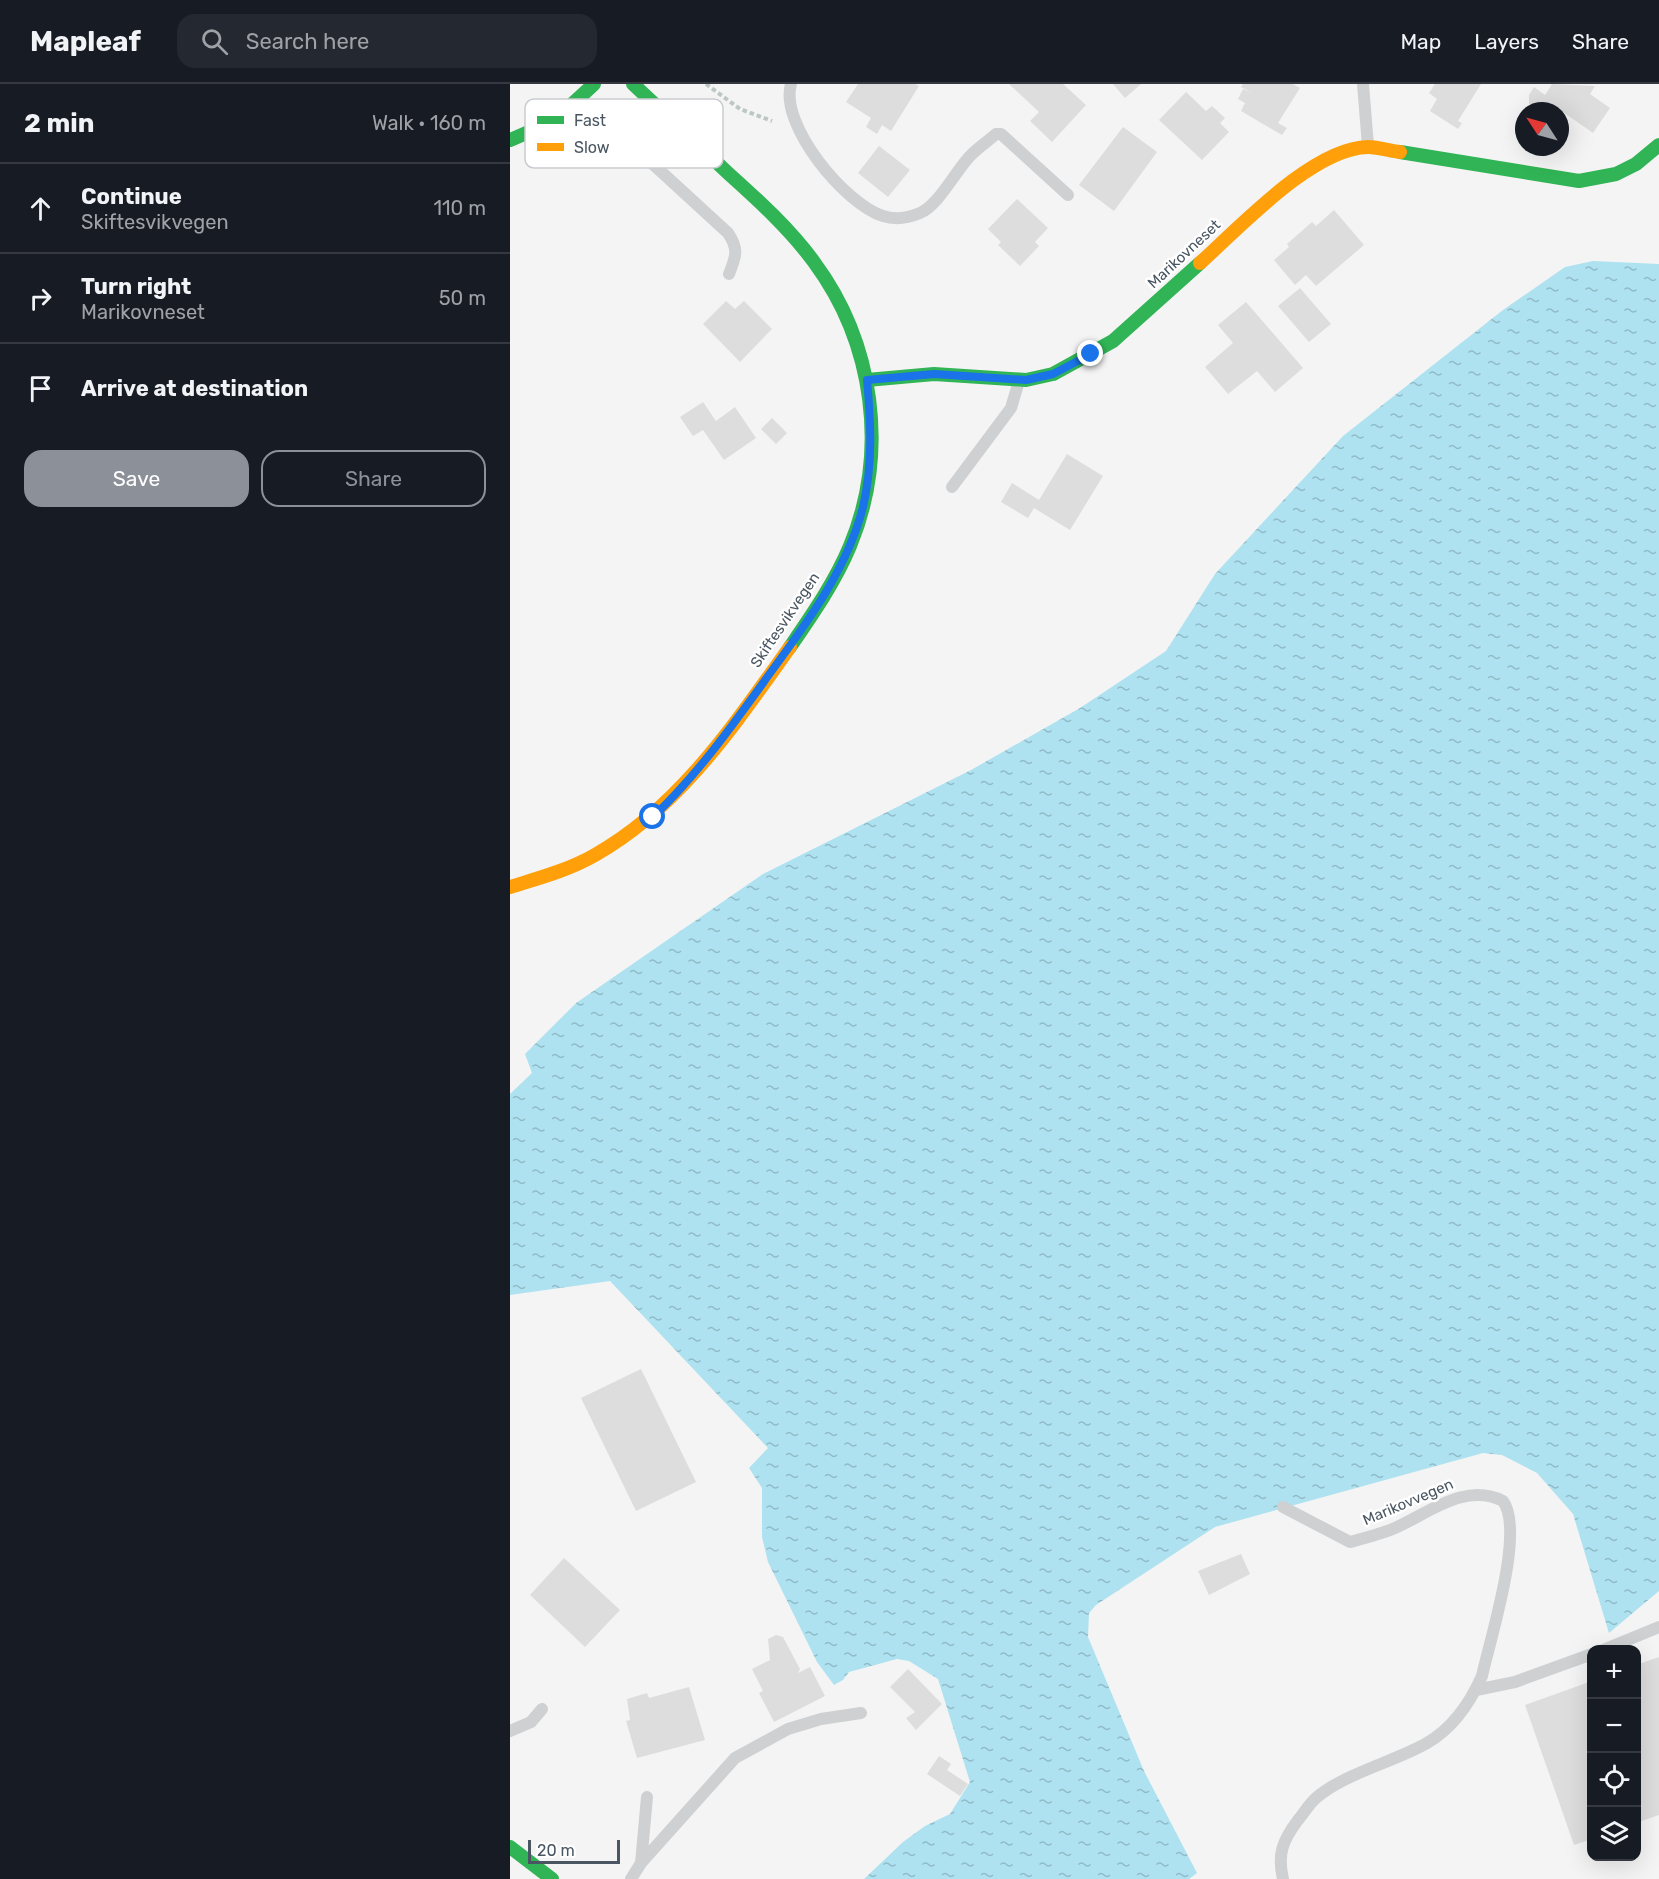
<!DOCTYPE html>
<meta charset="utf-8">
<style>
body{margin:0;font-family:Rubik,sans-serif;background:#242831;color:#f1f3f6}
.controls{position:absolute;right:18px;bottom:18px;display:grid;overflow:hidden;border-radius:12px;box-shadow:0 6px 24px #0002}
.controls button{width:54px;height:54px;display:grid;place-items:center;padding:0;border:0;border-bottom:2px solid #363941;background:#171b24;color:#f1f3f6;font:30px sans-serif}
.compass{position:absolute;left:1005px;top:18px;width:54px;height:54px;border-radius:50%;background:#171b24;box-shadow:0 6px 24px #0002;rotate:306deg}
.scale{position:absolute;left:18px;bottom:15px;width:92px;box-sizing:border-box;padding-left:6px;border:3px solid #4a5661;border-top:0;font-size:16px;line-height:21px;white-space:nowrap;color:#4a5661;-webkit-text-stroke:4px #fff;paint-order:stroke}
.stop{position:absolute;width:18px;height:18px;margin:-14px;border:4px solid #1a73e8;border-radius:50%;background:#fff}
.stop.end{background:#1a73e8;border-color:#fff;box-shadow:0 2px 6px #0008}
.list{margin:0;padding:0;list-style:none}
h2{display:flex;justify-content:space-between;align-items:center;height:78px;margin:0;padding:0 24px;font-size:26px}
h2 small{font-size:20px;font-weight:400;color:#9ea1a6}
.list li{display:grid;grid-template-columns:39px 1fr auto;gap:18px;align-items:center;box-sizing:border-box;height:90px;padding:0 24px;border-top:2px solid #363941}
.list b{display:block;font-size:22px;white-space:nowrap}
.list p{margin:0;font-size:20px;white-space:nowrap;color:#9ea1a6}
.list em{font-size:20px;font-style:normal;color:#9ea1a6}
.actions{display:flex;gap:12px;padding:18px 24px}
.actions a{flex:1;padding:14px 0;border:2px solid #8c9099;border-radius:18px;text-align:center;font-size:21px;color:#8c9099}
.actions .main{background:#8c9099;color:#fff}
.icon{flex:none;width:33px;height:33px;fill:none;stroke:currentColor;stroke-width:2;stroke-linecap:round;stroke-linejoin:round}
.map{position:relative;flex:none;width:1149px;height:1795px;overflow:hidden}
header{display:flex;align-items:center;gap:36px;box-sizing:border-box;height:84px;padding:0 30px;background:#171b24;border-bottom:2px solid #363941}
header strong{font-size:28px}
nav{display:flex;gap:33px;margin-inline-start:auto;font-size:21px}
.search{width:420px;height:54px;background:#242831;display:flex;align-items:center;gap:15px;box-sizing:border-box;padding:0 21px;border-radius:18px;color:#9ea1a6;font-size:22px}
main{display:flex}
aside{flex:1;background:#171b24}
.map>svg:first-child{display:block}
</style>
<header>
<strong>Mapleaf</strong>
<div class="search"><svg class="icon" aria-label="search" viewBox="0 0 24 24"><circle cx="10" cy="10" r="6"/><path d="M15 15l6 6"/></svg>Search here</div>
<nav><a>Map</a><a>Layers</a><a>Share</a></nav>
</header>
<main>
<aside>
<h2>2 min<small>Walk · 160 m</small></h2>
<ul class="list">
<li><svg class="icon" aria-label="ahead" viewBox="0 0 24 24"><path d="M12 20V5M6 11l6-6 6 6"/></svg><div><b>Continue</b><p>Skiftesvikvegen</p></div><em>110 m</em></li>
<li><svg class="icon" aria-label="right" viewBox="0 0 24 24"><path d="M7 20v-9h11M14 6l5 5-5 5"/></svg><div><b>Turn right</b><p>Marikovneset</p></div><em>50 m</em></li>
<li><svg class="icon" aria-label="arrive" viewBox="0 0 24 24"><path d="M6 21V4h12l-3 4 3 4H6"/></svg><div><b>Arrive at destination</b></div></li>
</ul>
<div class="actions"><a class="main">Save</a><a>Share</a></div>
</aside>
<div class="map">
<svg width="1149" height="1795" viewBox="0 0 1149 1795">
<defs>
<pattern id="water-ripples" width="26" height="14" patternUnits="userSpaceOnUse" patternTransform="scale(1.5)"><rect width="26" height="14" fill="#aee2f0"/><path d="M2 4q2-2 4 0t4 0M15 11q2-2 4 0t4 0" fill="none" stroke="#90bac6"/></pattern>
</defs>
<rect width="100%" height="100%" fill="#f4f4f4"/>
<path fill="url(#water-ripples)" d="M 1083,177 L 1149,180 L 1149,1507 L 1099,1549 L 1063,1430 L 1027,1389 L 992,1371 L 973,1369 L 705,1443 L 586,1521 L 579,1529 L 578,1553 L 634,1687 L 687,1789 L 679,1795 L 354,1795 L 393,1758 L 415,1742 L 440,1730 L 460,1698 L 428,1595 L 399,1577 L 387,1575 L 339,1588 L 333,1596 L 324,1601 L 307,1578 L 258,1478 L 252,1453 L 252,1404 L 239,1384 L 258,1364 L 100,1197 L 0,1211 L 0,1010 L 22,989 L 15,970 L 66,919 L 253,790 L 461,686 L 570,624 L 656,567 L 705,490 L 833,352 L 993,226 L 1055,183 Z"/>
<path fill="#ddddde" d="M 348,0 L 405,0 L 409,2 L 381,47 L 372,41 L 367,50 L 356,43 L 361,34 L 336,18 Z
M 499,0 L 553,0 L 576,21 L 542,58 L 520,37 L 529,28 Z
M 603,0 L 631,0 L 615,14 Z
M 733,0 L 783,0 L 790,4 L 768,39 L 777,44 L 772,51 L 731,27 L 735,19 L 728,15 L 733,5 L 742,9 L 731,3 Z
M 925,0 L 971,0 L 948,37 L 952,39 L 948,45 L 920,27 L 927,15 L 919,9 Z
M 1042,0 L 1085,2 L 1080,10 L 1100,24 L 1083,49 L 1053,28 L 1050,32 L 1050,27 L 1041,27 L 1032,21 L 1028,26 L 1019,20 L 1019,11 L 1024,3 L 1035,11 Z
M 676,8 L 696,27 L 702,22 L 715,34 L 710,39 L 719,48 L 692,76 L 649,36 Z
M 613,43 L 647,68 L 604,127 L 569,101 Z
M 369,62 L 400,86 L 378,113 L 348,89 Z
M 507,115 L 538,144 L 525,158 L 529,162 L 510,182 L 488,161 L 491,158 L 478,145 Z
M 824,126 L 854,161 L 806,202 L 796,191 L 785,201 L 764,176 L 779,163 L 777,160 L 802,138 L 806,142 Z
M 790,204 L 821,240 L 799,258 L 768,222 Z
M 216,217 L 225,225 L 234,217 L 262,245 L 230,278 L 193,240 Z
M 736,218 L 793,284 L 765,308 L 747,287 L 718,310 L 695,283 L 723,259 L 708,241 Z
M 193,318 L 206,337 L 225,323 L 246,354 L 214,376 L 193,346 L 183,352 L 170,333 Z
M 262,334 L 277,349 L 266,360 L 251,345 Z
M 557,370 L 593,392 L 560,446 L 524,424 L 518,434 L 491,418 L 502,399 L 529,416 Z
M 131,1285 L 186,1398 L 126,1427 L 71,1314 Z
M 731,1470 L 740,1490 L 699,1511 L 688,1487 Z
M 54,1474 L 110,1526 L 75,1563 L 20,1511 Z
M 266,1551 L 273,1553 L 290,1585 L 288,1589 L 300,1583 L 315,1612 L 264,1638 L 249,1609 L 253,1607 L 242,1585 L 260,1576 L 258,1555 Z
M 1149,1573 L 1149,1731 L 1126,1739 L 1126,1581 Z
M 398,1585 L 432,1620 L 406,1646 L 396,1634 L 405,1628 L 380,1603 Z
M 1082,1597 L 1082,1755 L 1064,1761 L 1015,1621 Z
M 179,1603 L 195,1656 L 127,1674 L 116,1637 L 120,1636 L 117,1615 L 137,1609 L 139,1614 Z
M 429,1672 L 441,1680 L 437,1686 L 458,1700 L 450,1712 L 417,1690 Z"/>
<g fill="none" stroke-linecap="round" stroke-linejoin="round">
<path stroke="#bcc7c4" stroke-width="4" stroke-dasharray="4.5 3" stroke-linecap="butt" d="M 196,0 L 230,25 L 262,37"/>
<path stroke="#ced0d2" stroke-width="12" d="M 281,0 C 269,41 335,120 373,132 C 385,136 398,134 410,129 C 429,121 446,86 461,71 C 469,63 478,57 486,50 L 491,50 L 558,111
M 853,0 L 858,62
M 50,33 L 68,56 L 81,62 L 111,61 L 133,71 L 218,149 C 229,165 226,173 219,190
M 442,403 L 501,324 L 509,297
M 773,1423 L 840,1458 C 855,1454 871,1450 885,1444 C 919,1429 955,1398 993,1417 C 1015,1447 980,1555 972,1592 C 960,1619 943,1644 917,1659 C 884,1678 833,1690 806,1714 C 799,1720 794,1729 788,1736 C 773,1756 767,1770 773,1795
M 1093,1566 L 1149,1543
M 966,1606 L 1005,1598 L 1082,1570
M 0,1647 L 21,1638 L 32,1625
M 131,1779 L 225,1674 L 278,1645 L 311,1635 L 351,1629
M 121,1795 L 131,1779 L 137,1713"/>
<path stroke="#30b455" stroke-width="14" d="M 123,0 C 155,30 187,60 219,90 C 249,117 280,145 304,178 C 364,259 379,368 340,462 C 325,498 302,531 280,563
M 0,56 L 44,37 L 84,0
M 890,68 L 1069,97 L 1106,90 L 1126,80 L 1149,61
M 357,296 L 424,290 L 516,296 L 543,290 L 603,257 L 690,179
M 0,1763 L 42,1795"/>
<path stroke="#ff9f0a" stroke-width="14" d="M 690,179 C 730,143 803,64 858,63 C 869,63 880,67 890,68
M 0,803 C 29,794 59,786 85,771 C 170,723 224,641 280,563"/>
</g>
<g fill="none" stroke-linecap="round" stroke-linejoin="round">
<path stroke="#1a73e8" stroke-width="8" d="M 143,733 C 188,690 222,642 258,592 C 296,540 337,486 353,423 C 363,380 361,339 357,296 L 424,290 L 516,296 L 543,290 L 581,270"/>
</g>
<g text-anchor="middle" stroke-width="5" stroke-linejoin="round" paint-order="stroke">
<g font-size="15" fill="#4a5661" stroke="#fff">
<text transform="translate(674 170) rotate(-43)" y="5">Marikovneset</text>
<text transform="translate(275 536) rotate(-56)" y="5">Skiftesvikvegen</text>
<text transform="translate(898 1418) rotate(-23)" y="5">Marikovvegen</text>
</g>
</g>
<rect x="15" y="15" width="198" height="69" rx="9" fill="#fff" stroke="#c9ccd0" stroke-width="1.5"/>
<rect x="27" y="32" width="27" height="8" fill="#30b455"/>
<rect x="27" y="59" width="27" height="8" fill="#ff9f0a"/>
<g font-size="16" fill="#4a5661">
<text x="64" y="42">Fast</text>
<text x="64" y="69">Slow</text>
</g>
</svg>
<div class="controls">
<button>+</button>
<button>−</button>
<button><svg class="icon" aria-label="locate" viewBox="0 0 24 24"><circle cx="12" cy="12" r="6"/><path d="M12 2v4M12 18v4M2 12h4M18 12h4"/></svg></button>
<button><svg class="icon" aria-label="layers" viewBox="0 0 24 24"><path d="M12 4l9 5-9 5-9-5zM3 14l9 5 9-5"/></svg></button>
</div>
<svg class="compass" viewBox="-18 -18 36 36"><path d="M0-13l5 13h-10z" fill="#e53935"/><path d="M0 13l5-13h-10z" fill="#9ea1a6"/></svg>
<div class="scale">20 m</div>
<div class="stop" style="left:143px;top:733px"></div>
<div class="stop end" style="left:581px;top:270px"></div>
</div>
</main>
